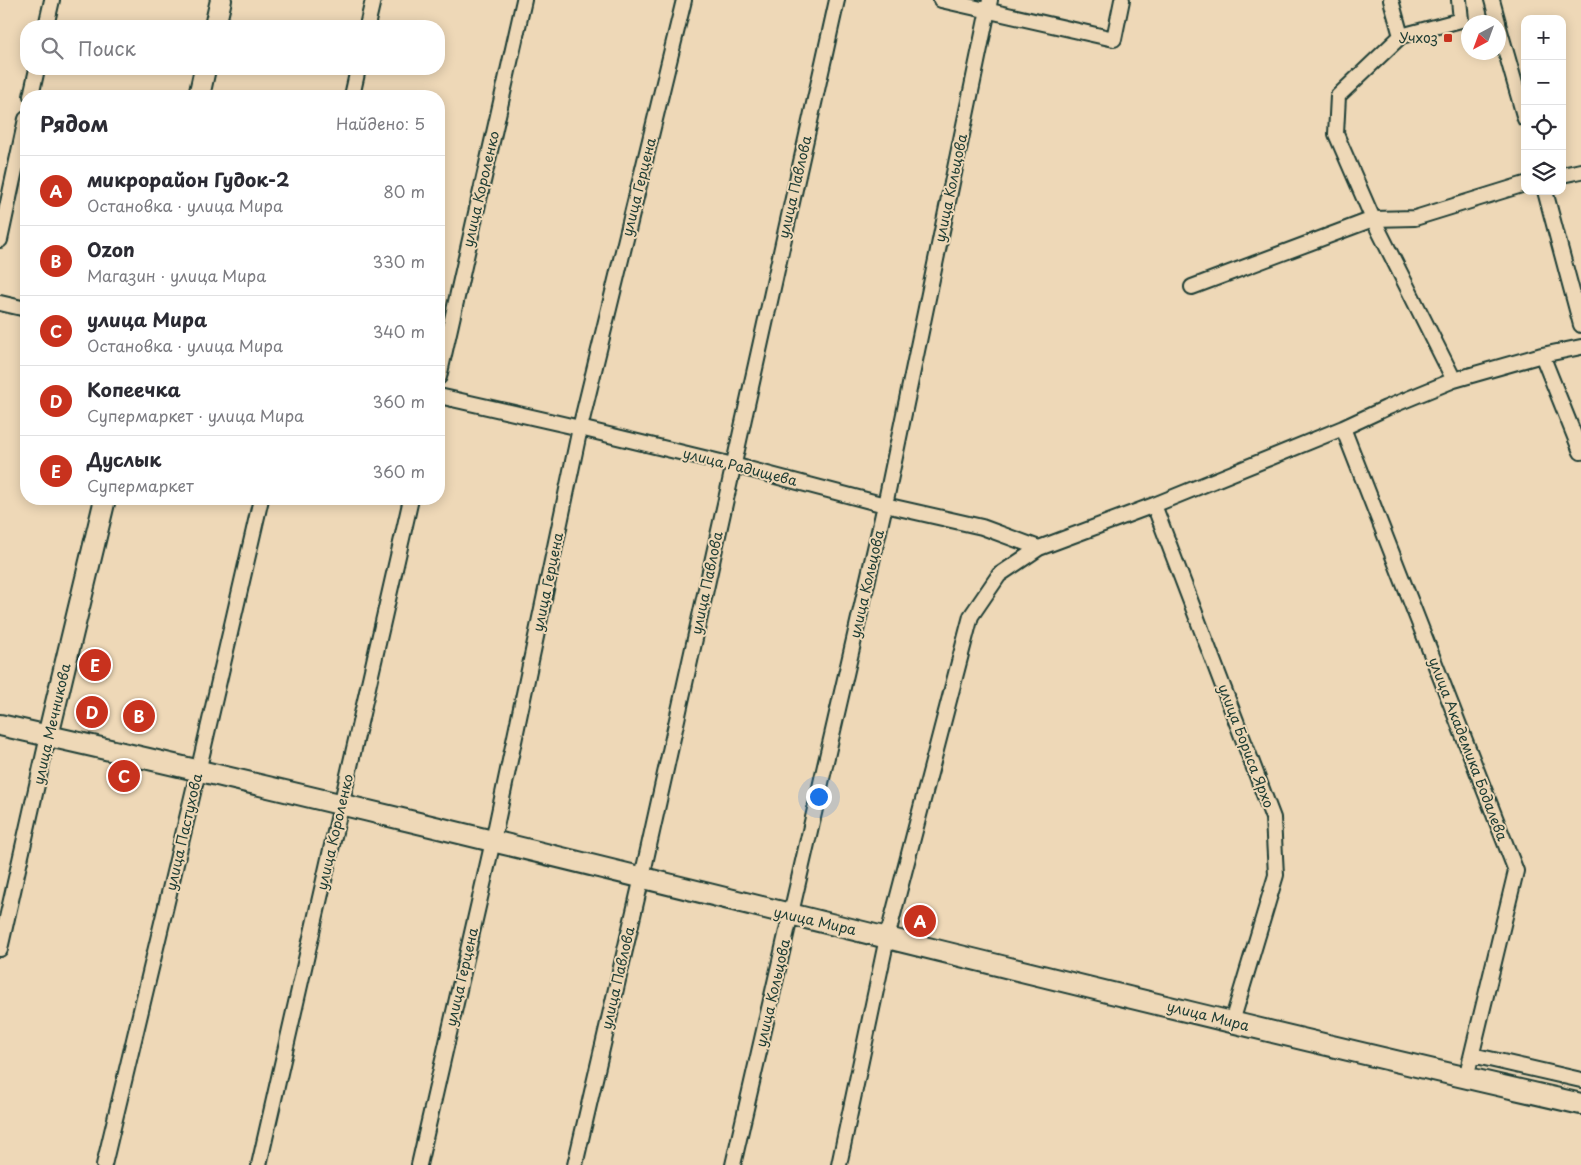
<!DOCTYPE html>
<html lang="ru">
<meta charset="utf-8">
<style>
body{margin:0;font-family:"Playpen Sans",sans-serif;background:#f7f7f7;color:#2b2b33}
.controls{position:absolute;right:15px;top:15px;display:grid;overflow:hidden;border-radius:10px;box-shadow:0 2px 12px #0003}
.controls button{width:45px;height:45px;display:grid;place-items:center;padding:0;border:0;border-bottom:1px solid #e1e1e2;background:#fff;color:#2b2b33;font:25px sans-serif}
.compass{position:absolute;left:1461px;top:15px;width:45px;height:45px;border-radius:50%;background:#fff;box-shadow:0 2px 12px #0003;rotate:221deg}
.you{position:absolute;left:818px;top:796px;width:18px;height:18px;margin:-12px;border:4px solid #fff;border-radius:50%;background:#1a73e8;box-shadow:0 0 0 8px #1a73e833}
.badge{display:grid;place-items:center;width:32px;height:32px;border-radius:50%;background:#c8321e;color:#fff;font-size:16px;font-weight:700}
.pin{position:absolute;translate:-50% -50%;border:2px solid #fff;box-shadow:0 1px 5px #0006}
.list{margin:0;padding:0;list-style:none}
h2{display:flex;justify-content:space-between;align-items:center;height:65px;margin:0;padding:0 20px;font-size:21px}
h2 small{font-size:16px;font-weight:400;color:#7c7c81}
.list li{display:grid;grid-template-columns:32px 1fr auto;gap:15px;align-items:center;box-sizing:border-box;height:70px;padding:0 20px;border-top:1px solid #e1e1e2}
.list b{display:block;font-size:19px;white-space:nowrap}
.list p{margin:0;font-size:16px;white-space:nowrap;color:#7c7c81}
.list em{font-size:16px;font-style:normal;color:#7c7c81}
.icon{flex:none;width:28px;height:28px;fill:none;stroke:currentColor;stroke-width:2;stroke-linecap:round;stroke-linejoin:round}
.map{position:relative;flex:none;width:1581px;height:1165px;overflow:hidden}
.search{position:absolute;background:#fff;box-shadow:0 2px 12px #0003;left:20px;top:20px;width:425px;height:55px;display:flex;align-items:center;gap:12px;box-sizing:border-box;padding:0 18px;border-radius:20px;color:#7c7c81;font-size:19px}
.panel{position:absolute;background:#fff;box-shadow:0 2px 12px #0003;left:20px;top:90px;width:425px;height:415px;border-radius:20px}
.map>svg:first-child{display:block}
</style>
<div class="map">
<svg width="1581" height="1165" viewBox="0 0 1581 1165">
<rect width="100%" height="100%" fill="#eed8b7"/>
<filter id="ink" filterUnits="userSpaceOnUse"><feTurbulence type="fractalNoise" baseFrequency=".02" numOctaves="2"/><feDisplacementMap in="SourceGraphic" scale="10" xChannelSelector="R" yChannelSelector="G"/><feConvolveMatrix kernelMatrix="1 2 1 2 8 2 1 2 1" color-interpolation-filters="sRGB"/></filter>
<g filter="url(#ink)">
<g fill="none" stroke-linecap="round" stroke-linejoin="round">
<defs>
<path id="street" d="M 941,0 L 1114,39 L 1122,0
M 1391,0 L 1401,36
M 1492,0 L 1498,22
M 1498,24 L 1525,119
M 46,26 L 52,0
M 367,26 L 373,0
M 31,96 L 37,69
M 352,96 L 358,69
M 1562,175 L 1581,171
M 1545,191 L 1581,325
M 0,240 L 26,119
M 1192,287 L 1373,219 L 1415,218 L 1525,184
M 0,303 L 26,309
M 1542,355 L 1581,452
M 439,377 L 524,0
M 1454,380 L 1373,219 L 1336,134 L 1338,96 L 1401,36 L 1461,20 L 1459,0
M 439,396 L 580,428 L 733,465 L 885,505 L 982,527 L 1039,548
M 1343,428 L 1516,871 L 1466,1078
M 1154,505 L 1273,818 L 1276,875 L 1232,1022
M 0,949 L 48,736
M 1472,1055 L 1581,1080
M 104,1165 L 198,772 L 261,499
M 259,1165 L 411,499
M 419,1165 L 493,841 L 580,428 L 684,0
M 575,1165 L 642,877 L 837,0
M 733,1165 L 885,505 L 990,0
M 839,1165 L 887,938 L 971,616 L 999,575 L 1039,548 L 1154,505 L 1343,428 L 1386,408 L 1454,380 L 1542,355 L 1581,347"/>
<path id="secondary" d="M 215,26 L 221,0
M 199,96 L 205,69
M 0,725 C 529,844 1052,984 1581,1104
M 48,736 L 105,499"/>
</defs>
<use href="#street" stroke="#1f3d34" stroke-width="18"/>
<use href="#secondary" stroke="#1f3d34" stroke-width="24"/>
<use href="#street" stroke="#eed8b7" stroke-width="14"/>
<use href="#secondary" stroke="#eed8b7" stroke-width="20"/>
</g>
</g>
<rect fill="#c8321e" stroke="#eed8b7" stroke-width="2" x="1443" y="33" width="10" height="10" rx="2.5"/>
<g text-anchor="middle" stroke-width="4" stroke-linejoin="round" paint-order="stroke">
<g font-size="14" fill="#1f3d34" stroke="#eed8b7" text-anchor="end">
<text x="1438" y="43">Учхоз</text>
</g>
<g font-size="14" fill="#1f3d34" stroke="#eed8b7">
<text transform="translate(639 187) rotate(-76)" y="5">улица Герцена</text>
<text transform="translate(795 187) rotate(-77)" y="5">улица Павлова</text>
<text transform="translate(951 188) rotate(-78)" y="5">улица Кольцова</text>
<text transform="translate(481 189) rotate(-77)" y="5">улица Короленко</text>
<text transform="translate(740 467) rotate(14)" y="5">улица Радищева</text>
<text transform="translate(548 582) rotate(-78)" y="5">улица Герцена</text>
<text transform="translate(707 583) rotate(-78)" y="5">улица Павлова</text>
<text transform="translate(867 584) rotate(-77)" y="5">улица Кольцова</text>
<text transform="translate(52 724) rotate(-77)" y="5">улица Мечникова</text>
<text transform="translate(1246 746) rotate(69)" y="5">улица Бориса Ярхо</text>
<text transform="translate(1468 749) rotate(69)" y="5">улица Академика Бодалева</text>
<text transform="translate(184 832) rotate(-77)" y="5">улица Пастухова</text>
<text transform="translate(335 832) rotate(-77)" y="5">улица Короленко</text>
<text transform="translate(815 921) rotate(13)" y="5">улица Мира</text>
<text transform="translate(462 977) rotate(-77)" y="5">улица Герцена</text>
<text transform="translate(618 978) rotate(-77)" y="5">улица Павлова</text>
<text transform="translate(773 993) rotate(-77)" y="5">улица Кольцова</text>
<text transform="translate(1208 1016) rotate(14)" y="5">улица Мира</text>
</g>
</g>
</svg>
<div class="controls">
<button>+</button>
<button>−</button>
<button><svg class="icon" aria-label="locate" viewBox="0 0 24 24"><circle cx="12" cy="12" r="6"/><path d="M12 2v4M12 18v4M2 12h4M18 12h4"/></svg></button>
<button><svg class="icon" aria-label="layers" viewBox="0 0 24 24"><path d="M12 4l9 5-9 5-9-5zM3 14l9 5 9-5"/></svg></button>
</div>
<svg class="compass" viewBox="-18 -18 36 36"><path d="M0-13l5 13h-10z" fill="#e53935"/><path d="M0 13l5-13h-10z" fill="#7c7c81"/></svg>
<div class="you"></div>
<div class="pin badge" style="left:920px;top:921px">A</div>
<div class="pin badge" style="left:139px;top:716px">B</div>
<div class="pin badge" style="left:124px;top:776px">C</div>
<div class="pin badge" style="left:92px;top:712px">D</div>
<div class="pin badge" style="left:95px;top:665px">E</div>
<div class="search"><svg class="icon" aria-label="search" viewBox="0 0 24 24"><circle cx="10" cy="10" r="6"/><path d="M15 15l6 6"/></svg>Поиск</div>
<section class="panel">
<h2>Рядом<small>Найдено: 5</small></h2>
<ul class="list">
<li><span class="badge">A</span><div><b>микрорайон Гудок-2</b><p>Остановка · улица Мира</p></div><em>80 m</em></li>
<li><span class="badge">B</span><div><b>Ozon</b><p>Магазин · улица Мира</p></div><em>330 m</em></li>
<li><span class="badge">C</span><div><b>улица Мира</b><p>Остановка · улица Мира</p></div><em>340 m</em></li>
<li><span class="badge">D</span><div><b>Копеечка</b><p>Супермаркет · улица Мира</p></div><em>360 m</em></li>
<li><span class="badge">E</span><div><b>Дуслык</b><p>Супермаркет</p></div><em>360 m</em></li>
</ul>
</section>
</div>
